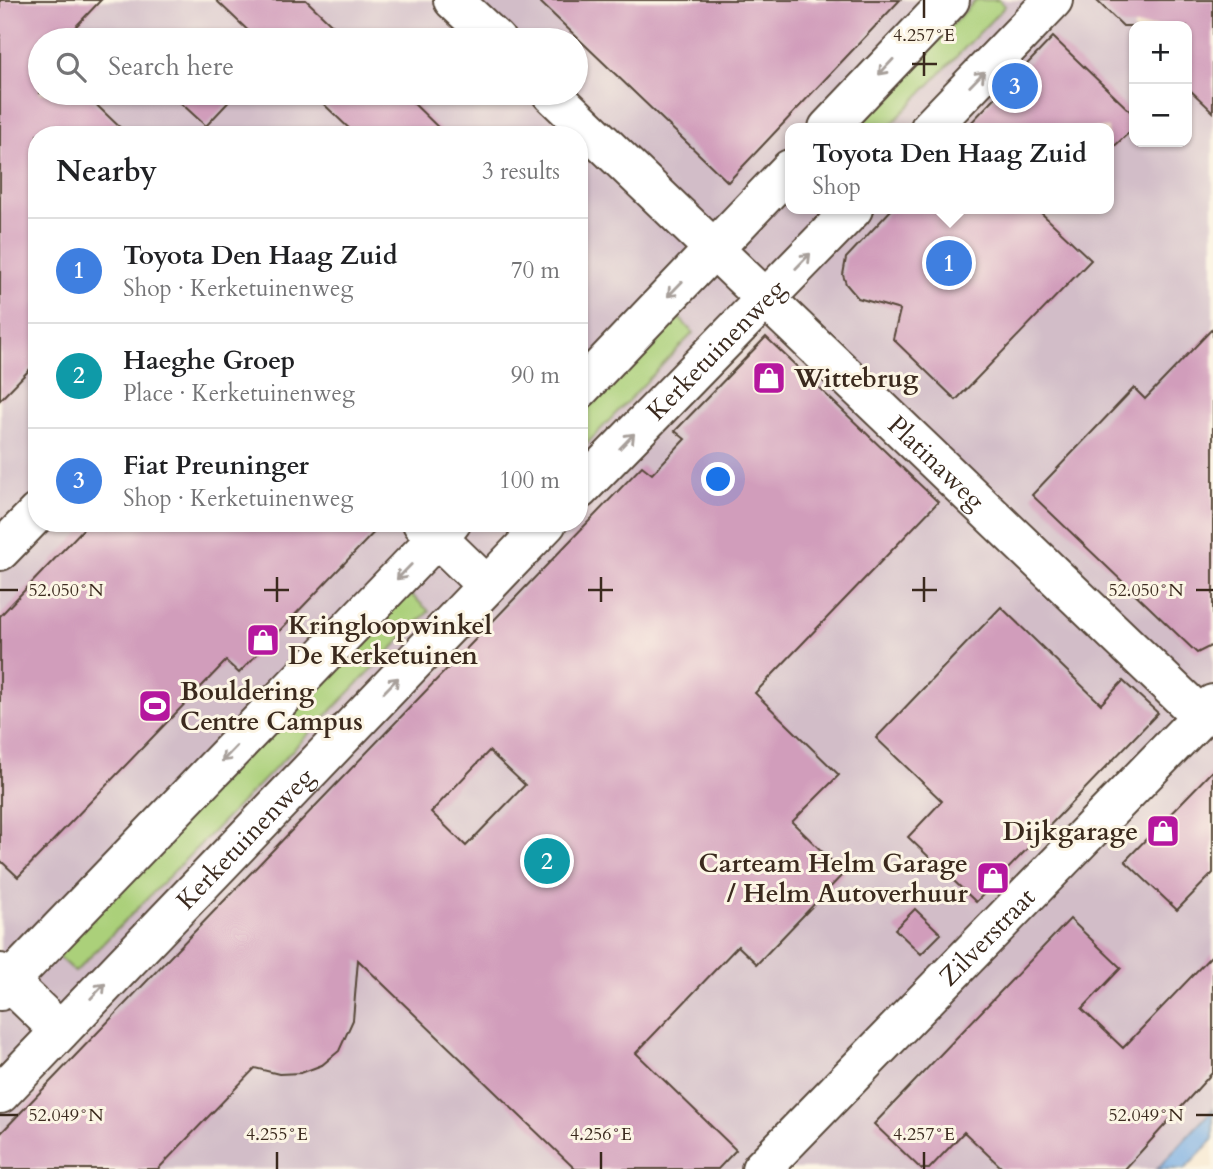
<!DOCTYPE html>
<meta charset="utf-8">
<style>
body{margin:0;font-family:Cardo,serif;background:#f2f2f2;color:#202124}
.controls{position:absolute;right:21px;top:21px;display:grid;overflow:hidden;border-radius:14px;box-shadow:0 2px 5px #0004}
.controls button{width:63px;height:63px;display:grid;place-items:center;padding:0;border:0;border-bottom:2px solid #e0e0e0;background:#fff;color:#202124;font:35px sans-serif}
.you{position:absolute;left:719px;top:480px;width:24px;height:24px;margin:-18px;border:5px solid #fff;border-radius:50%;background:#1a73e8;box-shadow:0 0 0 10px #1a73e833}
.badge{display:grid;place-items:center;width:46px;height:46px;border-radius:50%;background:#b5179e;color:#fff;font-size:23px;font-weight:700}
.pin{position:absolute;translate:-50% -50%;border:4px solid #fff;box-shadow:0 2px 7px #0006}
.popup{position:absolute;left:785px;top:123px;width:329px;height:91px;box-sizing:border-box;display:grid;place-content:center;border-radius:14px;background:#fff;filter:drop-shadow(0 2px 5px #0005);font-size:23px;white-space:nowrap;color:#757577}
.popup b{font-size:26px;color:#202124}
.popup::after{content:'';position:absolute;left:50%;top:100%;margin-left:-14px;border:14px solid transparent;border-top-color:#fff}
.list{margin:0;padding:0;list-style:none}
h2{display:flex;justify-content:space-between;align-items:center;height:91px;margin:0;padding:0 28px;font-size:30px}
h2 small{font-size:23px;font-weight:400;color:#757577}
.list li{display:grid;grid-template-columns:46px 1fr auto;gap:21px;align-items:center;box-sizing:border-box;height:105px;padding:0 28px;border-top:2px solid #e0e0e0}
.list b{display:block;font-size:26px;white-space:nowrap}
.list p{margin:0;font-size:23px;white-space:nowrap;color:#757577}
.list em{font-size:23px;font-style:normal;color:#757577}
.icon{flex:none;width:38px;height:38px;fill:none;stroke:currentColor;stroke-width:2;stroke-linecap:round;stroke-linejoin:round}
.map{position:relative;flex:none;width:1213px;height:1169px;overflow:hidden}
.search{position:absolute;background:#fff;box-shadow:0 2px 5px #0004;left:28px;top:28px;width:560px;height:77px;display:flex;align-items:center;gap:18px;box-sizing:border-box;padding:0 24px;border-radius:38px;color:#757577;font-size:26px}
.panel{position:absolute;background:#fff;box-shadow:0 2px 5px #0004;left:28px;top:126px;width:560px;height:406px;border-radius:28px}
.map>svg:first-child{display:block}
</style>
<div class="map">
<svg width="1213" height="1169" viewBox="0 0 1213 1169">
<rect width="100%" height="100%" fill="#fcf5e5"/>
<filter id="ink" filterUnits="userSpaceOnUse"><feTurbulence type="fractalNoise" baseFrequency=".0143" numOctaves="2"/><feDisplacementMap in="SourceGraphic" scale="14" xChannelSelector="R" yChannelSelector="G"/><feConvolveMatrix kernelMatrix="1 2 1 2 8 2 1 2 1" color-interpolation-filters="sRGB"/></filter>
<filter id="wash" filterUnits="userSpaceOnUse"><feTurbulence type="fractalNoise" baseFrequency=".00686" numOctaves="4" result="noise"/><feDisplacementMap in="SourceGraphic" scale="28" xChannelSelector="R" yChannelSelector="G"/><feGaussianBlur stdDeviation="1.57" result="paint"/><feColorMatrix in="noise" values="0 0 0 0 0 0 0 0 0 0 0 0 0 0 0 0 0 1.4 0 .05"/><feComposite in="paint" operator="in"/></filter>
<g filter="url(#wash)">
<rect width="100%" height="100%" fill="#f7e7cf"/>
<path fill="#d2bdc8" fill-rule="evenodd" d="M 0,0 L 1213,0 L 1213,1109 L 1157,1169 L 0,1169 ZM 1134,26 L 1187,26 L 1187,142 L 1134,142 ZM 40,40 L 576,40 L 576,93 L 40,93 ZM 790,128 L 1108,128 L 1108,209 L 790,209 ZM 37,135 L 579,135 L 579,523 L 37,523 Z"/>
<path fill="#abd07a" stroke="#737d4c" stroke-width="2" d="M 976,0 L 999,0 L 1005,6 L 888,128 L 852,128 Z
M 673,311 L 693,333 L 579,452 L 579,408 Z
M 405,589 L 429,611 L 75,972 L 56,955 Z"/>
<path fill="#74abe3" stroke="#586a80" stroke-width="2" d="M 1213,1109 L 1213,1140 L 1185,1169 L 1157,1169 Z"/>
<g id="blocks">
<path fill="#d19dbb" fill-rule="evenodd" d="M 0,0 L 101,0 L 63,40 L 40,40 L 40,93 L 84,93 L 128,135 L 37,135 L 37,362 L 0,400 Z
M 216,0 L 306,0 L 348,40 L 258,40 Z
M 538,0 L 900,0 L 728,182 Z
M 1096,0 L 1213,0 L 1213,112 L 1187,87 L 1187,26 L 1123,26 Z
M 1053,37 L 1134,115 L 1134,128 L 1108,152 L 1108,128 L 966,128 Z
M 170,93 L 237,93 L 206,126 Z
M 312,93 L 403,93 L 446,135 L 356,135 Z
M 892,209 L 1037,209 L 1091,260 L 956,400 L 893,339 L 900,310 L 858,298 L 846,284 L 843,275 L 846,258 Z
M 1213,328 L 1213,645 L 1197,653 L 1032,495 L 1134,388 L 1145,399 Z
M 766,337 L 938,502 L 755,693 L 839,775 L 792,822 L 844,873 L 757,964 L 738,946 L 636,1053 L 736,1150 L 718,1169 L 575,1169 L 358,960 L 353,1020 L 339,1051 L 322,1065 L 301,1073 L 279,1074 L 255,1068 L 158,1169 L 0,1169 L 0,1134 L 642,466 L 652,474 L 685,439 L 675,431 ZM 489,751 L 525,785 L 466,846 L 431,812 Z
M 89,523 L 383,523 L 239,673 L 226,661 L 18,877 L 0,860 L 0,616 Z
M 1001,607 L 1101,704 L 1123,681 L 1158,713 L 976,902 L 908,837 L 942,801 L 876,738 Z
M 1213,770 L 1213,873 L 1177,910 L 1125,861 Z
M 915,909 L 941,934 L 921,954 L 895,929 Z
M 1070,919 L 1121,968 L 1082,1009 L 1123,1048 L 1213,954 L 1213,1072 L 1125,1169 L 1003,1169 L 964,1132 L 929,1169 L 921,1169 L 874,1124 Z"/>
</g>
</g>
<g filter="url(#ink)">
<use href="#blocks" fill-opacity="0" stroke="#574639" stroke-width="2"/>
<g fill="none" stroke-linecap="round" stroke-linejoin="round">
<defs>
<g id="minor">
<path d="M 453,0 L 496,40"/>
<path id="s1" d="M 551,93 L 1201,716"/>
<path d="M 828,128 L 950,0"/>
<path d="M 930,128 L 1053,0"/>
<path d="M 579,390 L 790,169"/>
<path id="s2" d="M 579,490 L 853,209"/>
<path d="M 422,523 L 486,585"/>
<path d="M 0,551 L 37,513"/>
<path d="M 0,973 L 60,1031"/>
<path d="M 0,991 L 451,523"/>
<path id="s3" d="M 0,1094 L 547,523"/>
<path id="s4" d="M 761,1169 L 1213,704"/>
</g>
</defs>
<use href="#minor" stroke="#574639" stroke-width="42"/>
<use href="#minor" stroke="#fff" stroke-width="38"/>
</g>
<defs><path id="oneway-shaft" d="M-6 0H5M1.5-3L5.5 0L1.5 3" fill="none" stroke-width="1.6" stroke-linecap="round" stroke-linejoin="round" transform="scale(1.75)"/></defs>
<g stroke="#a79f9a">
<use href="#oneway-shaft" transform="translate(886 67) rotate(133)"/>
<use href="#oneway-shaft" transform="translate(977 79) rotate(-46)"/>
<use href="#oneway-shaft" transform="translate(803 261) rotate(-46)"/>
<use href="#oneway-shaft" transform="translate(675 289) rotate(134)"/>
<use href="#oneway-shaft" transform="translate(627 441) rotate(-46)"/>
<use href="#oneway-shaft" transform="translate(404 572) rotate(134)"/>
<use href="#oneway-shaft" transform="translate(391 685) rotate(-46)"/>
<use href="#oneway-shaft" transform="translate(229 754) rotate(134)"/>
<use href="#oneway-shaft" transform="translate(98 991) rotate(-46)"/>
</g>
</g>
<path fill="none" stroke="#3b2a1e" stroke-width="2.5" d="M 924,0 L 924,18M 924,52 L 924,76M 912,64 L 937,64M 277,577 L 277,602M 601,577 L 601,602M 924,577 L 924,602M 0,590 L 18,590M 264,590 L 289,590M 588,590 L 613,590M 912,590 L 937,590M 1196,590 L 1213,590M 0,1115 L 18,1115M 1196,1115 L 1213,1115M 277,1152 L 277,1169M 601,1152 L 601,1169M 924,1152 L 924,1169"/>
<defs>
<symbol id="shop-square" viewBox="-11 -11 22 22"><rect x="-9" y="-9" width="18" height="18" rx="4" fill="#b5179e" stroke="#fcf5e5"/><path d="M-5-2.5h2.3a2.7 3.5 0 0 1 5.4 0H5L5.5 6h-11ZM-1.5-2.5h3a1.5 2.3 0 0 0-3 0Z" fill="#fff"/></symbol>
<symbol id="stadium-square" viewBox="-11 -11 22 22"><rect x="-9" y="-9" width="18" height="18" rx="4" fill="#b5179e" stroke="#fcf5e5"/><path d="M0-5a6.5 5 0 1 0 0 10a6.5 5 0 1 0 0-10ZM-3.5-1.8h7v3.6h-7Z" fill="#fff"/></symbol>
</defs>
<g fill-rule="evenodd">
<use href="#shop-square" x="750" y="359" width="38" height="38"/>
<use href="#shop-square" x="244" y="621" width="38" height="38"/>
<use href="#stadium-square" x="136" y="687" width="38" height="38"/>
<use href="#shop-square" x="1144" y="812" width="38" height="38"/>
<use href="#shop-square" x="974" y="859" width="38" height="38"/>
</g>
<g text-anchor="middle" stroke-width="6" stroke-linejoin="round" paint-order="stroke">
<g font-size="26" fill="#3b2a1e" stroke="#fcf5e5">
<text dy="9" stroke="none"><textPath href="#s2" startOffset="196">Kerketuinenweg</textPath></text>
<text dy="9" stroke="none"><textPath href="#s1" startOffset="534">Platinaweg</textPath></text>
<text dy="9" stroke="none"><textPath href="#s3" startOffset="354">Kerketuinenweg</textPath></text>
<text dy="9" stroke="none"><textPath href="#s4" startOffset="324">Zilverstraat</textPath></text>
</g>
<g font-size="26" font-weight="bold" fill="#3b2a1e" stroke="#fcf5e5" text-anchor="start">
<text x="794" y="387">Wittebrug</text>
<text x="288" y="634">Kringloopwinkel<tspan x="288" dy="30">De Kerketuinen</tspan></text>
<text x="180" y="700">Bouldering<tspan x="180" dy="30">Centre Campus</tspan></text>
<text x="1138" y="840" text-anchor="end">Dijkgarage</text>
<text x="968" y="872" text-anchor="end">Carteam Helm Garage<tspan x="968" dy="30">/ Helm Autoverhuur</tspan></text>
</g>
</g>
<g font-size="18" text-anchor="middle" fill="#3b2a1e" stroke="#fcf5e5" stroke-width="6" stroke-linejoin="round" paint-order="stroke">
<text x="924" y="41">4.257°E</text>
<text x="66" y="596">52.050°N</text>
<text x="1146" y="596">52.050°N</text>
<text x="66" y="1121">52.049°N</text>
<text x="1146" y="1121">52.049°N</text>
<text x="277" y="1140">4.255°E</text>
<text x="601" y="1140">4.256°E</text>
<text x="924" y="1140">4.257°E</text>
</g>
</svg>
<div class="controls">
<button>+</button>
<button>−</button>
</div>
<div class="you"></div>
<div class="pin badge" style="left:949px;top:263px;background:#3f7fe0">1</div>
<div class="popup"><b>Toyota Den Haag Zuid</b>Shop</div>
<div class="pin badge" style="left:547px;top:861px;background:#0f9aa8">2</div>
<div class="pin badge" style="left:1015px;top:86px;background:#3f7fe0">3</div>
<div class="search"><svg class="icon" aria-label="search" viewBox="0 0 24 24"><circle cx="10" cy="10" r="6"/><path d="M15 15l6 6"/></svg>Search here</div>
<section class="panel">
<h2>Nearby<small>3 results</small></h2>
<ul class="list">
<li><span class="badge" style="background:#3f7fe0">1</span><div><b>Toyota Den Haag Zuid</b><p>Shop · Kerketuinenweg</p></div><em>70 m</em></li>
<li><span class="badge" style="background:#0f9aa8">2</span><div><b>Haeghe Groep</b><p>Place · Kerketuinenweg</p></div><em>90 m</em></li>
<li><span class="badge" style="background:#3f7fe0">3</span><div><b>Fiat Preuninger</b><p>Shop · Kerketuinenweg</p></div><em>100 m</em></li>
</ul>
</section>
</div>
